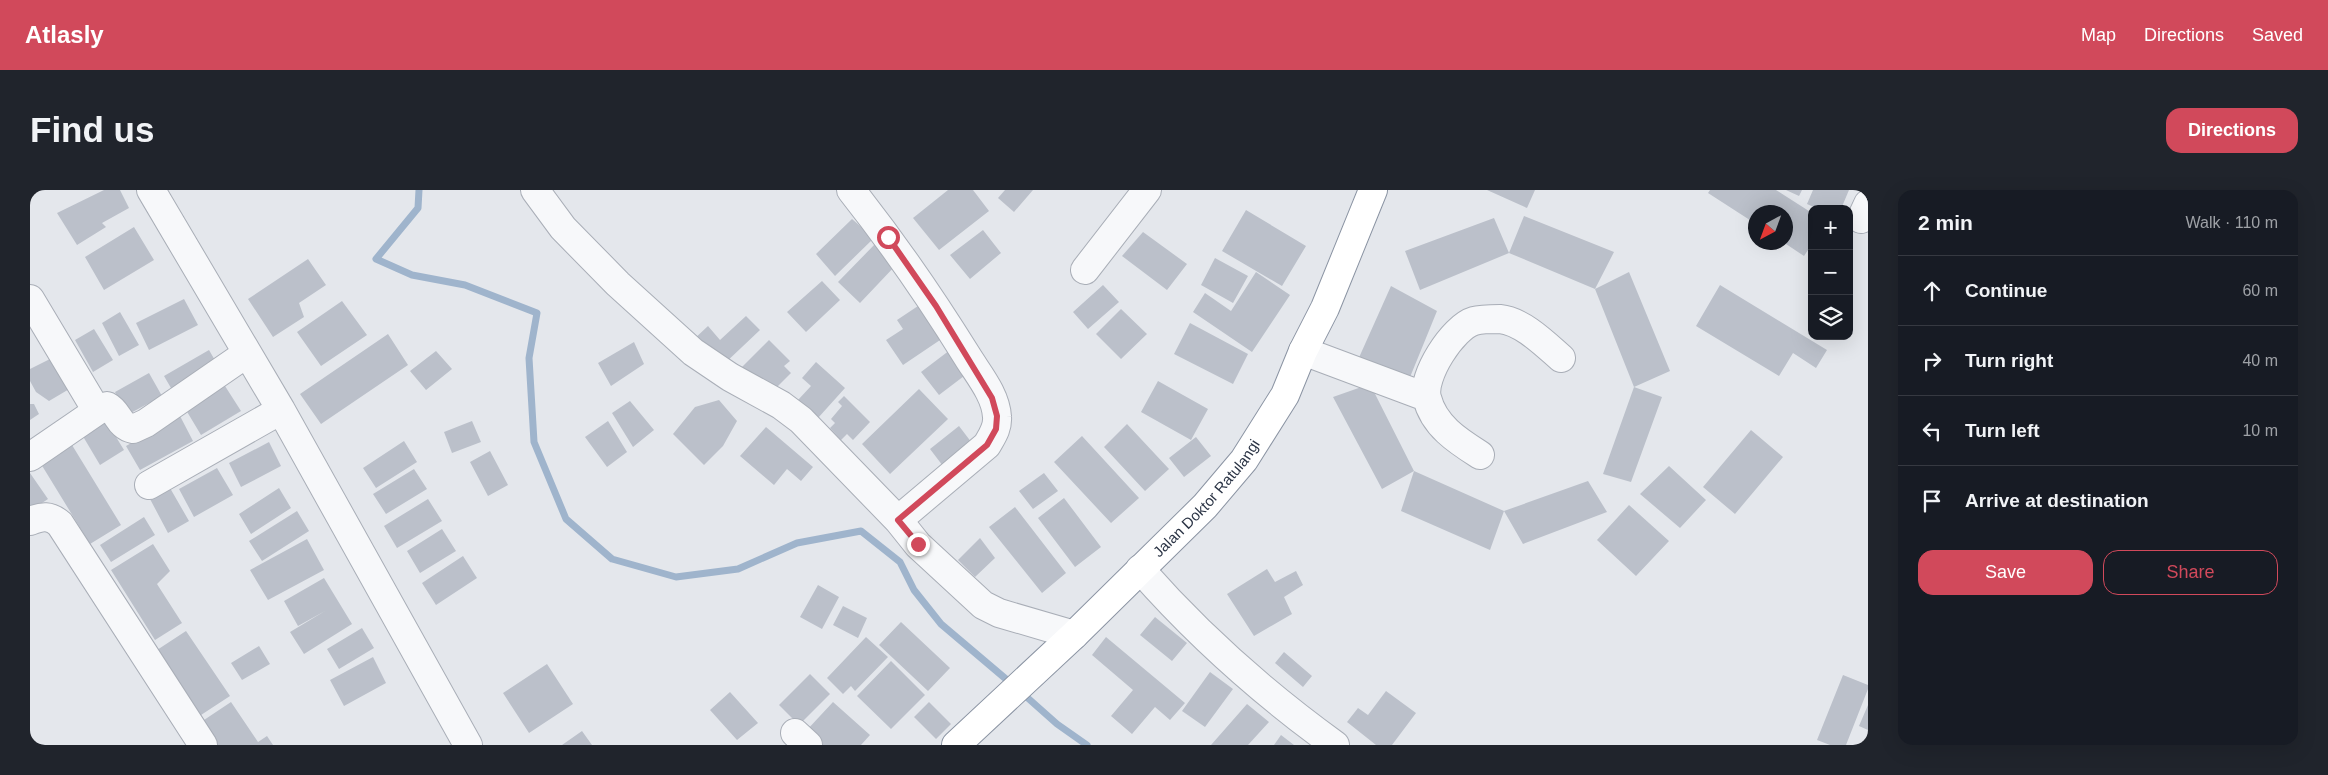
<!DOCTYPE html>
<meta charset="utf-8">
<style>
body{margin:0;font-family:Helvetica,sans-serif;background:#20242c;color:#f1f3f6}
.controls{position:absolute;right:15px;top:15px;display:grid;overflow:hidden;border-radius:10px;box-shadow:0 5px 20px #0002}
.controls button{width:45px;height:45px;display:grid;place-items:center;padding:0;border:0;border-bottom:1px solid #363941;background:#171b24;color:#f1f3f6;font:25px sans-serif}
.compass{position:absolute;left:1718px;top:15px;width:45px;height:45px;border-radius:50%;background:#171b24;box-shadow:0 5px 20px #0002;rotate:221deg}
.stop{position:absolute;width:15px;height:15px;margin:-11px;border:4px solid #d1495b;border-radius:50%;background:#fff}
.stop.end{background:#d1495b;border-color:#fff;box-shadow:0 1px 5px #0008}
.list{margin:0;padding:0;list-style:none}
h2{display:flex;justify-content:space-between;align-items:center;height:65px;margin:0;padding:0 20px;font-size:21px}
h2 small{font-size:16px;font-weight:400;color:#9ea1a6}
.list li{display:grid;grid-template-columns:32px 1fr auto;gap:15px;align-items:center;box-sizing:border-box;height:70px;padding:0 20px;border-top:1px solid #363941}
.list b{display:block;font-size:19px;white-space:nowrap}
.list em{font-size:16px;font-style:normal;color:#9ea1a6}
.actions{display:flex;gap:10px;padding:15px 20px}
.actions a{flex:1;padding:11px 0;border:1px solid #d1495b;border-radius:15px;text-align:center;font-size:18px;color:#d1495b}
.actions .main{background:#d1495b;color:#fff}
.icon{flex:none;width:28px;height:28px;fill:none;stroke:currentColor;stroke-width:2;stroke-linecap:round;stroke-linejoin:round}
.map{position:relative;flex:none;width:1838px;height:555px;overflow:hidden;border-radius:15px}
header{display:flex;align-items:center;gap:30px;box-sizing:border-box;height:70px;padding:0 25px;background:#d1495b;color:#fff}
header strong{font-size:24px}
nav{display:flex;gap:28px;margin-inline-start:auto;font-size:18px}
.intro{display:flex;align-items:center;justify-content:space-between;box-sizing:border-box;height:120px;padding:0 30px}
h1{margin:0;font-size:35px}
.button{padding:12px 22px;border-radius:15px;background:#d1495b;color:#fff;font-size:18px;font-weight:700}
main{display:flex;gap:30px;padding:0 30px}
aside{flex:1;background:#171b24;border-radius:15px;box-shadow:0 5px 20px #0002}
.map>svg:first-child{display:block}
</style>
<header>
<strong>Atlasly</strong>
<nav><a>Map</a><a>Directions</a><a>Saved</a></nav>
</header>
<div class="intro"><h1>Find us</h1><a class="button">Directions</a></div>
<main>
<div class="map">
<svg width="1838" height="555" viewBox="0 0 1838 555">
<rect width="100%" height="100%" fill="#e4e7ec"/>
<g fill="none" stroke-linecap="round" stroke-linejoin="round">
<path stroke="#9fb4cc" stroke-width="7" d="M 389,0 L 388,18 L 346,69 L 382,85 L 435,95 L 507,123 L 499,168 L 504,252 L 536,329 L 582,369 L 646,387 L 708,379 L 767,353 L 831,341 L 870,372 L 884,400 L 911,434 L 983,495
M 991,502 L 1027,534 L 1057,555"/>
</g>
<path fill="#bbc0ca" d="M 74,0 L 90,0 L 99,18 L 72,33 L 76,37 L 47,55 L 27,23 Z
M 918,0 L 943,0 L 959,21 L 909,60 L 883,28 Z
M 975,0 L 1003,0 L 984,22 L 968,8 Z
M 1457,0 L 1505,0 L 1497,18 Z
M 1680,0 L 1746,0 L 1782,23 L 1782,54 L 1774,66 L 1753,52 L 1756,52 L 1756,22 L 1726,22 L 1726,34 L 1678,3 Z
M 1756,0 L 1772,0 L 1769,6 Z
M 1783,0 L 1819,0 L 1811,19 L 1788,19 L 1777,14 Z
M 1216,20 L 1276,56 L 1252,96 L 1192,61 Z
M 1494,26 L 1584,62 L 1565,99 L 1479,63 Z
M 1464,28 L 1479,63 L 1390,100 L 1375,61 Z
M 822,29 L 844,48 L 805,86 L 786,64 Z
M 104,37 L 124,70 L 74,100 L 55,67 Z
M 953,40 L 971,63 L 940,89 L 920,65 Z
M 1113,42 L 1157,74 L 1137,100 L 1092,66 Z
M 845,54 L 866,75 L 830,113 L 808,92 Z
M 1185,68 L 1218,86 L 1203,113 L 1171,95 Z
M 278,69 L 296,95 L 269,113 L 274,127 L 243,147 L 218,109 Z
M 1226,82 L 1260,105 L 1222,162 L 1163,122 L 1175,103 L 1201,121 Z
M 1599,82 L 1640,181 L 1604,197 L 1565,99 Z
M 792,91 L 810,110 L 776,142 L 757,122 Z
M 1073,95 L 1089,112 L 1058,139 L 1043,122 Z
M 1690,95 L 1797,160 L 1786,178 L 1763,163 L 1749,186 L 1666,136 Z
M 1361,96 L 1407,121 L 1376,197 L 1327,172 Z
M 154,109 L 168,135 L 119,160 L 106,133 Z
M 312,111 L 337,145 L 291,176 L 267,142 Z
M 894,112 L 916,146 L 873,175 L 856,150 L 873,139 L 867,130 Z
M 1091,119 L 1117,144 L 1091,169 L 1066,144 Z
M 90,122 L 109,155 L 89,166 L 72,133 Z
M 716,126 L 730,140 L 693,175 L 662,151 L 678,136 L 690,150 Z
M 1160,133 L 1218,164 L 1203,194 L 1144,164 Z
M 64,139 L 83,170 L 63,182 L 45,150 Z
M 358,144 L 378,175 L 291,234 L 270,204 Z
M 739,150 L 760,171 L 754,176 L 761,183 L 745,199 L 708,181 Z
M 604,152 L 614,174 L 581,196 L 568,173 Z
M 179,160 L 193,184 L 148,210 L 134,186 Z
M 920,160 L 938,183 L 909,205 L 891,182 Z
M 406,161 L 422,179 L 396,200 L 380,181 Z
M 24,167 L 41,198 L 19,211 L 6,202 L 0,191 L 0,179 Z
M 786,172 L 815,198 L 788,228 L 768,210 L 781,196 L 772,188 Z
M 119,183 L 132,206 L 97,225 L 85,202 Z
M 1128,191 L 1178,219 L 1161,250 L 1111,222 Z
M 1340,194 L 1384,281 L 1352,299 L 1303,207 Z
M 195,196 L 211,221 L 171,245 L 156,220 Z
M 1604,197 L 1632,207 L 1601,292 L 1573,284 Z
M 889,199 L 918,229 L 860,284 L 832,254 Z
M 814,206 L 840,232 L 823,250 L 817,244 L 811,250 L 800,238 L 805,233 L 801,229 L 812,216 L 808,212 Z
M 689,210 L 707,231 L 693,256 L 674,275 L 643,244 L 665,217 Z
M 600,211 L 624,240 L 603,257 L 582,223 Z
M 0,214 L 4,214 L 9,224 L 0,230 Z
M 150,226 L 163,251 L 110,280 L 96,256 Z
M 75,229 L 94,260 L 70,275 L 51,243 Z
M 442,231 L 451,252 L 422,263 L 414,242 Z
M 578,231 L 597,262 L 577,277 L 555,247 Z
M 1097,234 L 1139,279 L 1115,301 L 1074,257 Z
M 929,236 L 945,257 L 916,280 L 900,259 Z
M 736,237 L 783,277 L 771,291 L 757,279 L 744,295 L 710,266 Z
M 1721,240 L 1753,267 L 1705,324 L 1673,297 Z
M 1052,246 L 1109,308 L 1081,333 L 1024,272 Z
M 1166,247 L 1181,266 L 1154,287 L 1139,268 Z
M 374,251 L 387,272 L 346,298 L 333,278 Z
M 239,252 L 251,276 L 211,297 L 199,273 Z
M 42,255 L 91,335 L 60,354 L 11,274 Z
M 460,261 L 478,295 L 458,306 L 440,272 Z
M 1639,276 L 1676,310 L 1650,338 L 1610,304 Z
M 187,278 L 203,305 L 164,327 L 149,299 Z
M 384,279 L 397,299 L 356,324 L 343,304 Z
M 1384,281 L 1474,321 L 1460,360 L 1371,321 Z
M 0,283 L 18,309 L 0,321 Z
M 1014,283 L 1028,301 L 1003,319 L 989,301 Z
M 1558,291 L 1577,322 L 1493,354 L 1474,321 Z
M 140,298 L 159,331 L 138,343 L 120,309 Z
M 249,298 L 261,318 L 221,344 L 209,324 Z
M 1034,308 L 1071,357 L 1045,377 L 1008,328 Z
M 398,309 L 412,331 L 367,358 L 354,336 Z
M 1599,315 L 1639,351 L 1606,386 L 1567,350 Z
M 985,317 L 1036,383 L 1012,403 L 959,337 Z
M 267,321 L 279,341 L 232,371 L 219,351 Z
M 114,327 L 125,345 L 81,372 L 70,355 Z
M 412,339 L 426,361 L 390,383 L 377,361 Z
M 950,348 L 965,368 L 945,387 L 928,370 Z
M 277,349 L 294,380 L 238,410 L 220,380 Z
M 123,354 L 140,381 L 127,394 L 152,433 L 125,450 L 81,380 Z
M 433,366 L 447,388 L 406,415 L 392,393 Z
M 1237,379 L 1245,392 L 1266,381 L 1273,395 L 1254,407 L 1262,424 L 1224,446 L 1197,404 Z
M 294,388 L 322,434 L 274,464 L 260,442 L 295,421 L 268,436 L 254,411 Z
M 788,395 L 809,407 L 792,439 L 770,427 Z
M 813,416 L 837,428 L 828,448 L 803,435 Z
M 1125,427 L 1157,453 L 1142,471 L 1110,445 Z
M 871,432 L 920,478 L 898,501 L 849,455 Z
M 332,438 L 344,458 L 309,479 L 297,459 Z
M 156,441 L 200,506 L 171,525 L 127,460 Z
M 836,447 L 858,467 L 825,501 L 821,496 L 813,504 L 797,488 Z
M 1076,447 L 1155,513 L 1140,530 L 1125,517 L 1102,544 L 1081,526 L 1103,500 L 1062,465 Z
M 229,456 L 240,474 L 212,490 L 201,473 Z
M 1254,462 L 1282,486 L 1273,497 L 1245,473 Z
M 343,467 L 356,493 L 314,516 L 300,490 Z
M 861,471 L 895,505 L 861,539 L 827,506 Z
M 517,474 L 543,514 L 499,543 L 473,503 Z
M 1180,482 L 1203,499 L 1175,537 L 1152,521 Z
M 780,484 L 800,504 L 769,535 L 749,515 Z
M 1813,485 L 1838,495 L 1838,499 L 1816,555 L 1800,555 L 1787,550 Z
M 1356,501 L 1386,523 L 1362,555 L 1346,555 L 1317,532 L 1328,518 L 1338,525 Z
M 700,502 L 728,533 L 707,550 L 680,520 Z
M 201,512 L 228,552 L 237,546 L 243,555 L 186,555 L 171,532 Z
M 803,512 L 840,545 L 831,555 L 792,555 L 776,541 Z
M 899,512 L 921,534 L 906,549 L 884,527 Z
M 1217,514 L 1239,532 L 1218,555 L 1181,555 Z
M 1838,515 L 1838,540 L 1829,536 Z
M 552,541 L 562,555 L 532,555 Z
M 1251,545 L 1264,555 L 1244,555 Z"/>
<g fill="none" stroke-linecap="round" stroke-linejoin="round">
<defs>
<path id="minor" d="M 121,0 L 251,220 L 438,555
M 505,0 L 533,38 L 588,94 L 663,162 L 700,187 L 751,215 L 771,230 L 868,330 L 888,355 L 953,415 L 969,423 L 1044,445
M 821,0 C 863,53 901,108 937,166 C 948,184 966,205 967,227 C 968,238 962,246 957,255 L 868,330
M 1831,29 L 1838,14
M 1055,80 L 1117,0
M 0,109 L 67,221 L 0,267
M 1273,161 L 1396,207
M 67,221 L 77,216 C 89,222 88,236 103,239 L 116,233 L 216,164
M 1450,265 C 1428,251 1404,236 1397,208 C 1391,187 1423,137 1444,131 C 1451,129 1463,129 1470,129 C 1492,131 1515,154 1531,168
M 119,295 L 251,220
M 0,331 C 12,326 20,325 30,334 L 173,555
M 1110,379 C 1168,445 1233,503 1305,555
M 765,543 L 778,555"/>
<g id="highway">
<path id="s1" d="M 926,555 L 1044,445 L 1175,316 L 1214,270 L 1255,205 L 1273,161 L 1295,118 L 1343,0"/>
</g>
</defs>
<use href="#minor" stroke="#a9aeb7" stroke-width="30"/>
<use href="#highway" stroke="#8b94a3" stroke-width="30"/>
<use href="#minor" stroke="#f7f8fa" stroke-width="28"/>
<use href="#highway" stroke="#fff" stroke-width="28"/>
</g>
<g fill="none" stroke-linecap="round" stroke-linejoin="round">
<path stroke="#d1495b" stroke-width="6" d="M 858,47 L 906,116 L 962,208 L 967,226 L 966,239 L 957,255 L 868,330 L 888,354"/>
</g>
<g text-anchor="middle" stroke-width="4" stroke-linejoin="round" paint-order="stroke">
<g font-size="15" fill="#2b3445" stroke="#f4f6f9">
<text dy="5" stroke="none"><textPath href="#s1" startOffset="352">Jalan Doktor Ratulangi</textPath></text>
</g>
</g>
</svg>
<div class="controls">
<button>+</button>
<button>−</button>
<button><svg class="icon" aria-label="layers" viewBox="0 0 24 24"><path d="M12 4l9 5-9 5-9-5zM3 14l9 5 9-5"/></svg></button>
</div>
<svg class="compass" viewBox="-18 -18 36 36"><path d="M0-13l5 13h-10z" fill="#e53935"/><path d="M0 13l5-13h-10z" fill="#9ea1a6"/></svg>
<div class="stop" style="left:858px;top:47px"></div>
<div class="stop end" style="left:888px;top:354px"></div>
</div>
<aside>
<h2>2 min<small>Walk · 110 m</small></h2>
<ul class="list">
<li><svg class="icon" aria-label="ahead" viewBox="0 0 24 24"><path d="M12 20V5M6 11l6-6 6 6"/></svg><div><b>Continue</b></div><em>60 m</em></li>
<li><svg class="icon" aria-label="right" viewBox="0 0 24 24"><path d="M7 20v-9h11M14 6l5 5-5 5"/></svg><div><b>Turn right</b></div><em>40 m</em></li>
<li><svg class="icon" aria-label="left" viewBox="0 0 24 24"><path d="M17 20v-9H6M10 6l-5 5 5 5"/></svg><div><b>Turn left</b></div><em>10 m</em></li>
<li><svg class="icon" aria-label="arrive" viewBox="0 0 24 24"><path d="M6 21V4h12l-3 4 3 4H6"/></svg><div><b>Arrive at destination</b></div></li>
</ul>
<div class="actions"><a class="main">Save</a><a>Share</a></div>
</aside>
</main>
